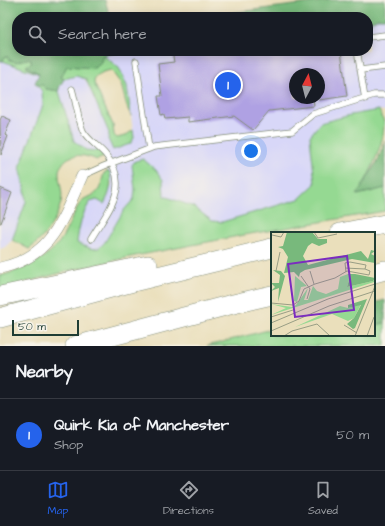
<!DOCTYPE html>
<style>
body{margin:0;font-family:"Architects Daughter",sans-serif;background:#242831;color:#f1f3f6}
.compass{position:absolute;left:289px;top:68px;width:36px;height:36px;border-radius:50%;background:#171b24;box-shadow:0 2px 10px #0003;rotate:7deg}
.scale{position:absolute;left:12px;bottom:10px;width:67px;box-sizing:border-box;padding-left:4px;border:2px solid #1f3d34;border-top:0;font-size:11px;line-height:14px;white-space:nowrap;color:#1f3d34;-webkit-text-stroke:3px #f7f3e8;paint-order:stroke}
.you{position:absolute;left:251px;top:151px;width:14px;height:14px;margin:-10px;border:3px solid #fff;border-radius:50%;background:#1a73e8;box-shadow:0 0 0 6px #1a73e833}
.badge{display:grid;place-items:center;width:26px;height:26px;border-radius:50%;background:#2563eb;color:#fff;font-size:13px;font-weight:700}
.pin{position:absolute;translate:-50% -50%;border:2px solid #fff;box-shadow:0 1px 4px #0006}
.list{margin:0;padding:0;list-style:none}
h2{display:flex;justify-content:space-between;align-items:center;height:52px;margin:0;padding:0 16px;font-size:17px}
h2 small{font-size:13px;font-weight:400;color:#9ea1a6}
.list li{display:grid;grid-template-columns:26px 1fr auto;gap:12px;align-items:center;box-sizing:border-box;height:72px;padding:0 16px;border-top:1px solid #363941}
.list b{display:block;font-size:15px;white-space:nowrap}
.list p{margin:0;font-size:13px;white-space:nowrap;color:#9ea1a6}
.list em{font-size:13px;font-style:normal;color:#9ea1a6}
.icon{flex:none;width:22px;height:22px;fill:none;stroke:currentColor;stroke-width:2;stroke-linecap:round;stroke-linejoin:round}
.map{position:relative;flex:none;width:385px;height:346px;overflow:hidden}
.search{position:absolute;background:#171b24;box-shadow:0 2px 10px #0003;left:12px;right:12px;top:12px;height:44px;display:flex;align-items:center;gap:10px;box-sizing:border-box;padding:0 14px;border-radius:16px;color:#9ea1a6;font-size:15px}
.sheet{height:124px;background:#171b24}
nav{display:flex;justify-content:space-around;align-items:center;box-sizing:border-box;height:56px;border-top:1px solid #363941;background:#171b24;font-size:11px;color:#9ea1a6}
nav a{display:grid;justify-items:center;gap:2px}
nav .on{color:#2563eb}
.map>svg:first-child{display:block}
</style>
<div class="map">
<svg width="385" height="346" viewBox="0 0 385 346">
<rect width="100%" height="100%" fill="#f7f3e8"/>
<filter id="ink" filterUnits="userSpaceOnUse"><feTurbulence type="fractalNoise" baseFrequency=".025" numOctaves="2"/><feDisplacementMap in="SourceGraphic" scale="8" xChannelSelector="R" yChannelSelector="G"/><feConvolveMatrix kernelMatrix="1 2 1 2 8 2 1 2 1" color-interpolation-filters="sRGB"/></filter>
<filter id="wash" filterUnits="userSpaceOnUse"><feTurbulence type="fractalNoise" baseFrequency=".012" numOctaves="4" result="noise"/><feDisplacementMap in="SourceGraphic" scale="16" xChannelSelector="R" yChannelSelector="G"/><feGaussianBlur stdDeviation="0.9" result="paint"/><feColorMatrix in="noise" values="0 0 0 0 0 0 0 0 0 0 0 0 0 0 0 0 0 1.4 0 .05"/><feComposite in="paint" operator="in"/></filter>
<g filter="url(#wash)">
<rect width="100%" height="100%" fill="#eadfbb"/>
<path fill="#d8d7f8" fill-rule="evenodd" d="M 378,18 L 385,18 L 385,111 L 379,110 L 310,136 L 315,184 L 299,199 L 235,219 L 222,222 L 212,221 L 194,207 L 164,196 L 133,172 L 135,189 L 134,199 L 124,210 L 105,242 L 99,248 L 92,249 L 77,243 L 79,228 L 83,214 L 90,202 L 108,197 L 112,184 L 110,173 L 108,171 L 104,156 L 86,150 L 74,141 L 59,91 L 59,88 L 64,79 L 76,76 L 85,79 L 109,133 L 108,139 L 130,144 L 134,138 L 127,86 L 103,55 L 130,51 L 368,51 L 368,23 ZM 295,74 L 319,74 L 319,98 L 295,98 Z
M 0,61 L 3,61 L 39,74 L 35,83 L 42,91 L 43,105 L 20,167 L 25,189 L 26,202 L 12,240 L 5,247 L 0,249 Z"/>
<path fill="#95d992" stroke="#5a8b63" d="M 103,55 L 119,68 L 127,86 L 131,116 L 127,107 L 121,84 L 111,70 L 103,72 L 95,77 L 94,83 L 113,125 L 114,135 L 117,138 L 125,136 L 133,130 L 134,138 L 130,144 L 113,150 L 108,139 L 109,133 L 86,79 L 76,76 L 64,79 L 61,77 L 67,66 L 94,68 L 100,64 Z
M 5,56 L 16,62 L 30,58 L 32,63 L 26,67 L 39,74 L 3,61 Z
M 37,85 L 42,85 L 46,89 L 59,91 L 74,141 L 86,150 L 100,151 L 104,157 L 97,160 C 86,155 71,152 63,163 C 62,165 59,168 59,171 C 58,181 64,192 61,202 C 57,220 44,239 29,249 L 12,240 L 26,202 L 25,189 L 20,167 L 43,105 L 42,91 Z
M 379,110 C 380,114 383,118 384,122 C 385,144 368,177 358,195 L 385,188 L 385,211 L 244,235 L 130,257 L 68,271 L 0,289 L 0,276 C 21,270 42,262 56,246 C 67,234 71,216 81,202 C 84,197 92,197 96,193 C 101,189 102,179 104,173 L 108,171 L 110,173 C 112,185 110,193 104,204 L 97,200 L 90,202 C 81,216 79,227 77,243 L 92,249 L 99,248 L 105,242 L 124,210 L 134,199 L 135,189 L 132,165 L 135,161 L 143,159 L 156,170 L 163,180 L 164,196 L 194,207 L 212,221 L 222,222 L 299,199 L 315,184 L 310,136 L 320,123 L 351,115 Z
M 385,323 L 385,346 L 207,346 L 272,329 L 272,335 L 374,335 L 374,325 Z"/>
<path fill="#78b97c" stroke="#4c7b58" d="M 0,0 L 105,0 L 110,17 L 17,17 L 17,51 L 130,51 L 103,55 L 100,64 L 94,68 L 67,66 L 61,77 L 64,79 L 59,88 L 59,91 L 46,89 L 42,85 L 37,85 L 35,83 L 39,74 L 38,73 L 26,66 L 32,63 L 30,58 L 16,62 L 9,60 L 8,57 L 5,56 L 3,61 L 0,61 Z
M 328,0 L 385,0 L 385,18 L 378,18 L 368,23 L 368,17 L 197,17 L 326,1 Z
M 385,141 L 385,188 L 357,195 L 378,160 Z
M 385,300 L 385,323 L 374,325 L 374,303 Z"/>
<g id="blocks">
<path fill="#afa1e3" d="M 172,51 L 341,51 L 347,96 L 319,100 L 319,74 L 295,74 L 295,98 L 313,98 L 314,106 L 269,111 L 253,130 L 234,116 L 188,122 L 188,117 L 165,119 L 164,114 L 161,115 L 158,96 L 162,96 L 158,64 L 174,62 Z
M 2,116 L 11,120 L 5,135 L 8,136 L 1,155 L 0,120 Z
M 0,188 L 12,193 L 1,223 L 0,223 Z"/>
</g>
</g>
<g filter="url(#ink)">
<use href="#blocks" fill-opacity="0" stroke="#848e78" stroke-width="1"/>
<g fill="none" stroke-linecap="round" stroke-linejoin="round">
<defs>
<path id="service" d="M 368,37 L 385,35
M 359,51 L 358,56 L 365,99
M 136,61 L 149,149
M 361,70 L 385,67
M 72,89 C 76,102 78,119 83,131 C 88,140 98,146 105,154 C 132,186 108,210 91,239
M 82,176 L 104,166 L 154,147 L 292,131 L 313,114 L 374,95 L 385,95"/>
<path id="minor" d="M 0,268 C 52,257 62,220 82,176"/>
<path id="motorway" d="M 340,233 L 385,224
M 374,273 L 385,270
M 0,296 L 148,265
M 0,318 L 133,282 L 272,248
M 75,346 L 229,305 L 272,295"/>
</defs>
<use href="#service" stroke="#848e78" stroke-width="7"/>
<use href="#minor" stroke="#848e78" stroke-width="12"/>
<use href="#motorway" stroke="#848e78" stroke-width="20"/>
<use href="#service" stroke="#fff" stroke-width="5.5"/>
<use href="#minor" stroke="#fff" stroke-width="11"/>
<use href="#motorway" stroke="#fff" stroke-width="19"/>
</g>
</g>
<g transform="translate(271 232)">
<rect width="104" height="104" fill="#eadfbb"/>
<path d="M 77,42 L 79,45 L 76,55 L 102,49 L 104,46 L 104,48 L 103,50 L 0,83 L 15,76 L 0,72 L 21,75 L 25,73 L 37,56 L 33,68 L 37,68 L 42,54 L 46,59 L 55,62 L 67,57 L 69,45 ZM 24,44 L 36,54 L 30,55 L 26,70 L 23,69 ZM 90,72 L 83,86 L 77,89 L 61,82 L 24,95 L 69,74 L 77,76 Z" fill="#95d992"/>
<path d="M 16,0 L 41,0 L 47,7 L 56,7 L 56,11 L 48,14 L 41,11 L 37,14 L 32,24 L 37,33 L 90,19 L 97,27 L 100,18 L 104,19 L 100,22 L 104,24 L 104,31 L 81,27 L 34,38 L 29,41 L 28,45 L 23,40 L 13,41 L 17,25 L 12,17 L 7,15 L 12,14 ZM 2,38 L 10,39 L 14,44 L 7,70 L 8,56 L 0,59 L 4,55 L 0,51 L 8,51 L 9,43 ZM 77,42 L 84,42 L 104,46 L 102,49 L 76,55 L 79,45 ZM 96,67 L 84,96 L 82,97 L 76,92 L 83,86 L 90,73 L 77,76 L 77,73 Z" fill="#78b97c"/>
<path fill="none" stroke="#999e85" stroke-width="1" d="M 43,0 L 47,6 L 66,2M 1,3 L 10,5 L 13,0M 74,36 L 94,37M 5,39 L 9,20M 39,39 L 43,52M 30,44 L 39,57 L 36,67M 0,71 L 22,73 L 28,69 L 33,57 L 44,52 L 64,46 L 76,39 L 98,43 L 99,39 L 94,37 L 95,33 L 79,30 L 74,31 L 75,40M 0,85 L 22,78M 0,91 L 57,67 L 104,52M 73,93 L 86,101M 0,99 L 58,74 L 104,59M 13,104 L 21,99 L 46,92 L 59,104M 84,104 L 104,54M 96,104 L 103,85"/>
<path fill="#7b2cbf" fill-opacity="0.15" stroke="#7b2cbf" stroke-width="2" d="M 76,24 L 83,78 L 24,85 L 17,32 Z"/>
<rect width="104" height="104" fill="none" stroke="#1f3d34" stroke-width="2"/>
</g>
</svg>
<svg class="compass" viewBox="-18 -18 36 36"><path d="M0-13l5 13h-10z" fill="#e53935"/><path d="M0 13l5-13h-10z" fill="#9ea1a6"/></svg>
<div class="scale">50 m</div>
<div class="you"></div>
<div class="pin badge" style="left:228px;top:85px">1</div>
<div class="search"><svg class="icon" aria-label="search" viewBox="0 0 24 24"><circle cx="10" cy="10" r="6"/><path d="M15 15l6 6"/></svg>Search here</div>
</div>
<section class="sheet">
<h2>Nearby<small></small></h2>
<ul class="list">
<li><span class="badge">1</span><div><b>Quirk Kia of Manchester</b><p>Shop</p></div><em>50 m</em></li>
</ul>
</section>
<nav>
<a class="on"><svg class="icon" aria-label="map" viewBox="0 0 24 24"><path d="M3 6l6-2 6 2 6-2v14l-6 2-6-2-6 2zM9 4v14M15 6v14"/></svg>Map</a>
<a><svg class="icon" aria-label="directions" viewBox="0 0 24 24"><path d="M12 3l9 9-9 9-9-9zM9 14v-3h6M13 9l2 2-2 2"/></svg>Directions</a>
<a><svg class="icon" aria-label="saved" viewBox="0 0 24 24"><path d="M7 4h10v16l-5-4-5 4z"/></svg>Saved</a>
</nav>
